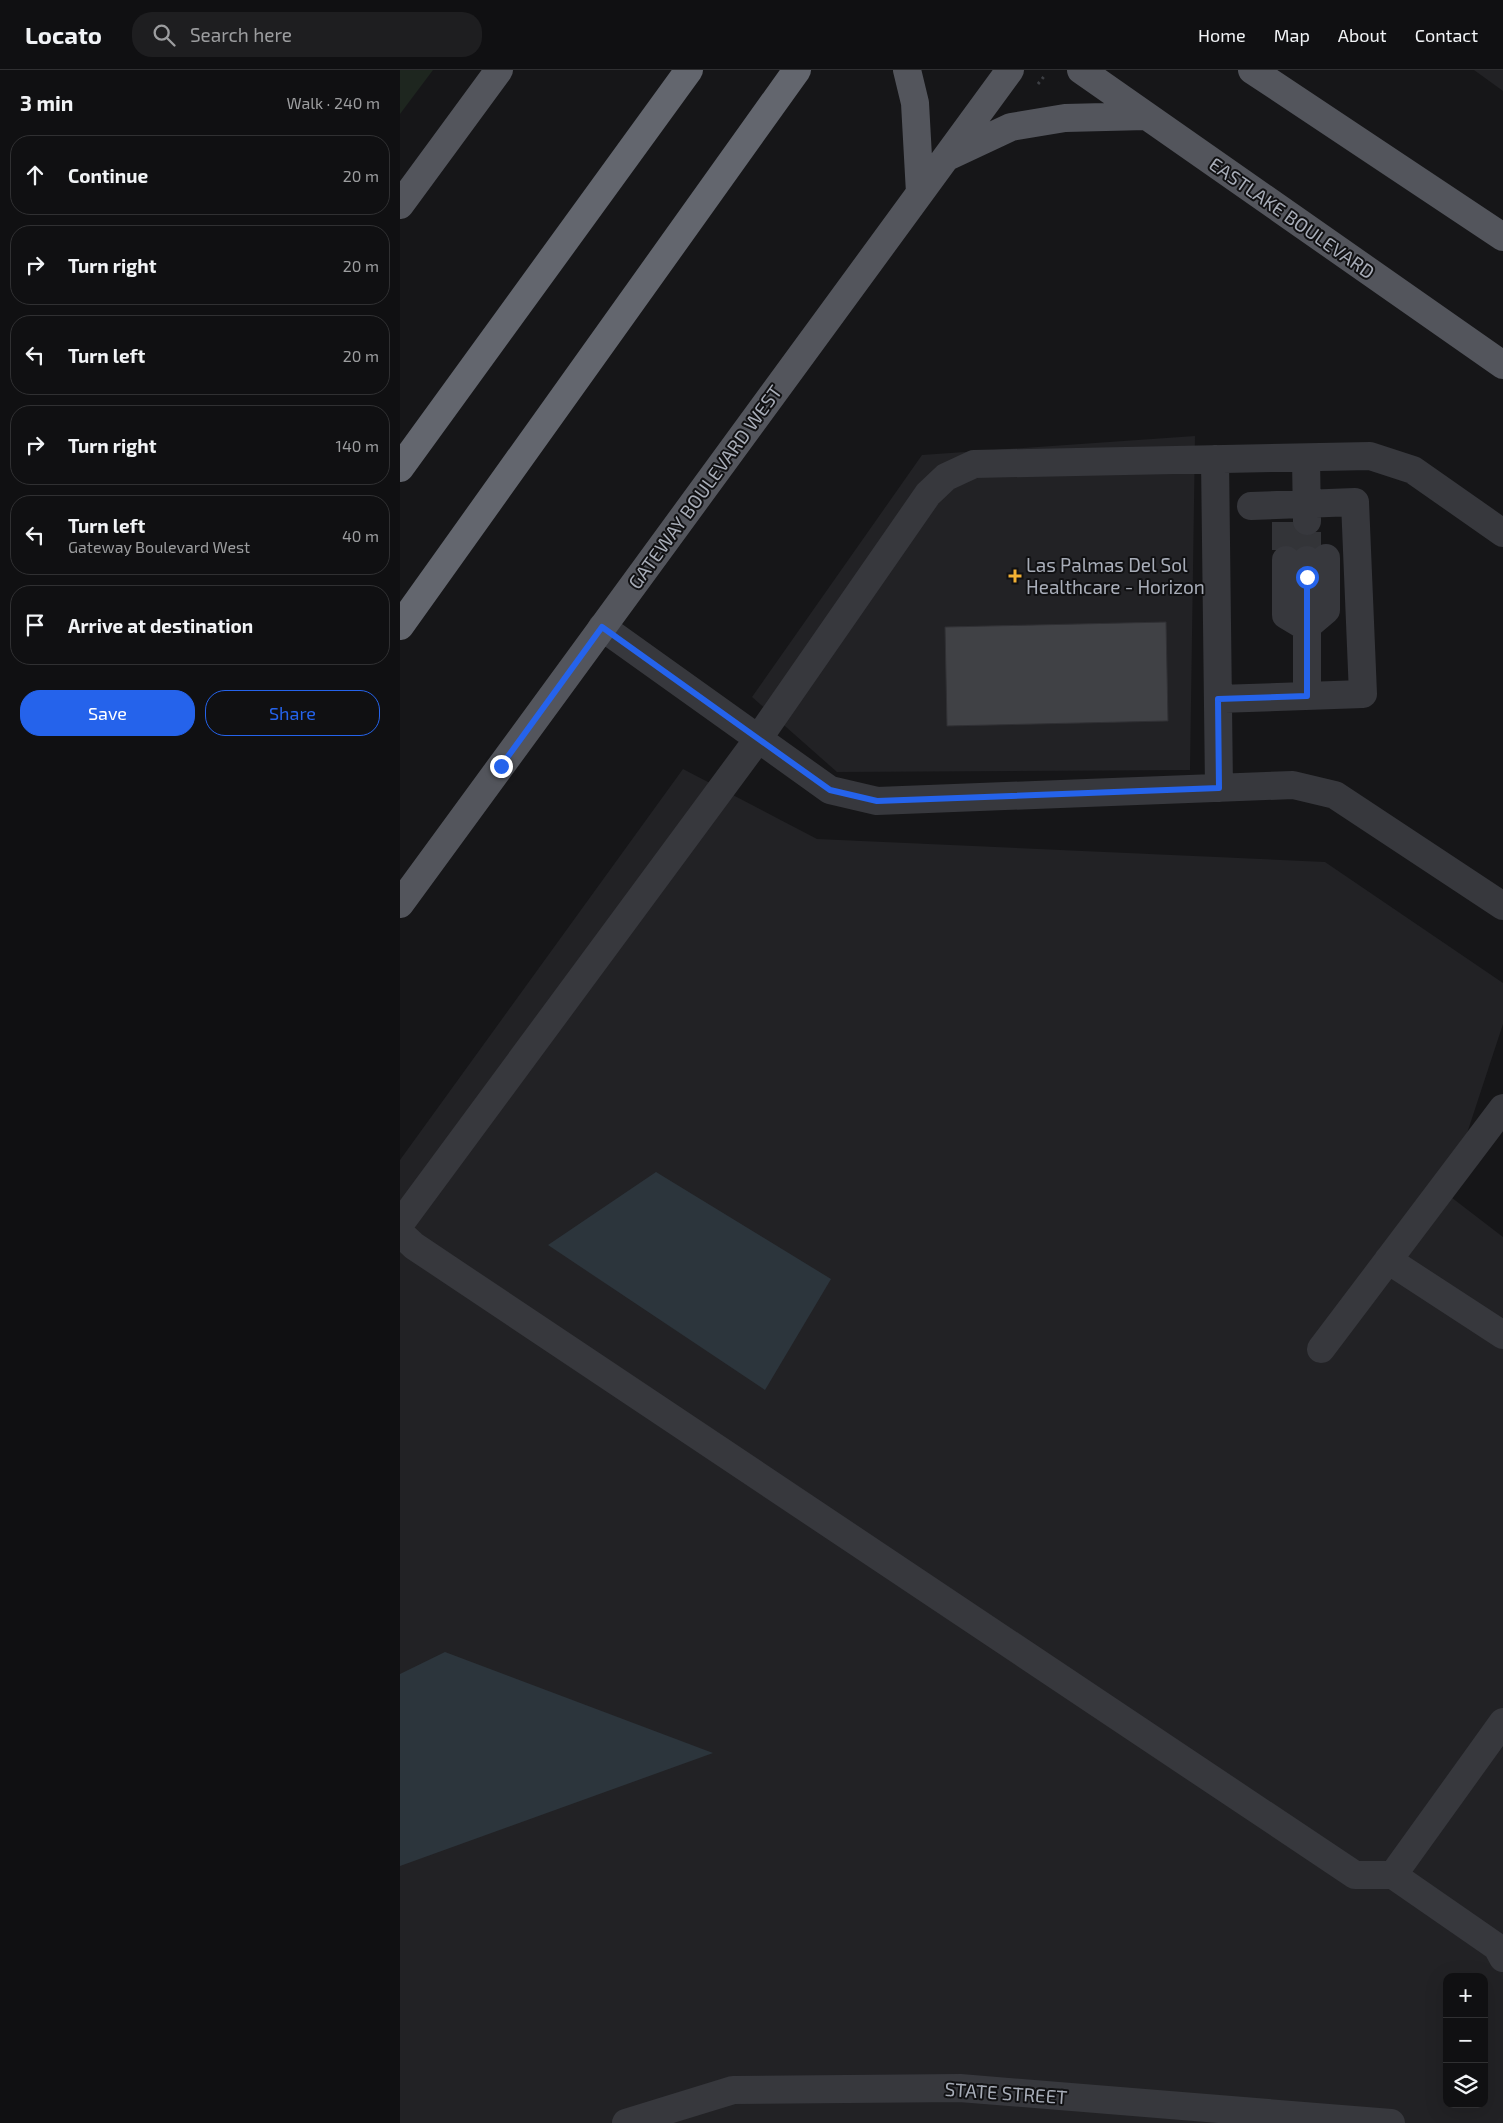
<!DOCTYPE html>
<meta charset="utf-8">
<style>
body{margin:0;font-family:"Exo 2",sans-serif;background:#1e1e20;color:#f1f3f6}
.controls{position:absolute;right:15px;bottom:15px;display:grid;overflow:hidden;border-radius:10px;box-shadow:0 5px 20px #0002}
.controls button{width:45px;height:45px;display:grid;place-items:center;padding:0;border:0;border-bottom:1px solid #303032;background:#101012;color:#f1f3f6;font:25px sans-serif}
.stop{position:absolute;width:15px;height:15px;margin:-11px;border:4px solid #2563eb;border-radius:50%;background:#fff}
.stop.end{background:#2563eb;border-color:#fff;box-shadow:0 1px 5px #0008}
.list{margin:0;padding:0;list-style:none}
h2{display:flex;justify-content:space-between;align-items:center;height:65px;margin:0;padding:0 20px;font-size:21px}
h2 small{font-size:16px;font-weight:400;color:#9c9d9f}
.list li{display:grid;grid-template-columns:32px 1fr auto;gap:15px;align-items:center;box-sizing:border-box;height:80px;margin:0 10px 10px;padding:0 10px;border:1px solid #303032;border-radius:20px}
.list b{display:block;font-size:19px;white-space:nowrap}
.list p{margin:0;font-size:16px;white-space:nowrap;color:#9c9d9f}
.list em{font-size:16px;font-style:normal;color:#9c9d9f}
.actions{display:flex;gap:10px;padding:15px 20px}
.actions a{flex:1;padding:11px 0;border:1px solid #2563eb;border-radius:20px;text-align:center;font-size:18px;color:#2563eb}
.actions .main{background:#2563eb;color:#fff}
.icon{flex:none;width:28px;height:28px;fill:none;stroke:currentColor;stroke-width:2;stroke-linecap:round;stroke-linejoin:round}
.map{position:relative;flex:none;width:1103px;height:2053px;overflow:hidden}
header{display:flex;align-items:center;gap:30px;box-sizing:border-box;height:70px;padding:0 25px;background:#101012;border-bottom:1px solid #303032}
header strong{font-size:24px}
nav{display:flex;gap:28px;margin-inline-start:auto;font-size:18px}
.search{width:350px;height:45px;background:#1e1e20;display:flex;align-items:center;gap:12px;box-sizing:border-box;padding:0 18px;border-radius:20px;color:#9c9d9f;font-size:19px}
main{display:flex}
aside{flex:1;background:#101012}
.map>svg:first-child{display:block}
</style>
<header>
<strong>Locato</strong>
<div class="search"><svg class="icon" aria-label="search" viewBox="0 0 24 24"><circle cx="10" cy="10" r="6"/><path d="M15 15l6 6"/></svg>Search here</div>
<nav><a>Home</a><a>Map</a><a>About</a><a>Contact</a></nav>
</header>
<main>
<aside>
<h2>3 min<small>Walk · 240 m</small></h2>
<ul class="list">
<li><svg class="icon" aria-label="ahead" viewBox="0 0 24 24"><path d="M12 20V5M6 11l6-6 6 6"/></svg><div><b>Continue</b></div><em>20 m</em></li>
<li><svg class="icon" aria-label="right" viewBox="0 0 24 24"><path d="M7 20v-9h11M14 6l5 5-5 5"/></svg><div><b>Turn right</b></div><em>20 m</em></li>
<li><svg class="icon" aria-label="left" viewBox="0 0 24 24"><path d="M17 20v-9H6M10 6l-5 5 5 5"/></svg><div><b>Turn left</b></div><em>20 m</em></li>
<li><svg class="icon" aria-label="right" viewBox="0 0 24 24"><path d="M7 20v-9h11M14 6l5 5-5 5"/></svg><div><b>Turn right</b></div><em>140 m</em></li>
<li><svg class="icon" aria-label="left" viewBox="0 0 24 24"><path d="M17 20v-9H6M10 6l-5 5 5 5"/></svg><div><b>Turn left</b><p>Gateway Boulevard West</p></div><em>40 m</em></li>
<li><svg class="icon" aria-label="arrive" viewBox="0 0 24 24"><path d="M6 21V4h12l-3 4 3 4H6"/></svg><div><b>Arrive at destination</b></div></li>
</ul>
<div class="actions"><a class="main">Save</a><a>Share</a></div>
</aside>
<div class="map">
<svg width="1103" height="2053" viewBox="0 0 1103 2053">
<rect width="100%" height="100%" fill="#161618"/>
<path fill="#222225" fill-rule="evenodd" d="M 1074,0 L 1103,0 L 1103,21 Z
M 795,366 L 790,700 L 437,702 L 352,627 L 522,385 Z
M 283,699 L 417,769 L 925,792 L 1103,913 L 1103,954 L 1047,1124 L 1103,1167 L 1103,2053 L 0,2053 L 0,1090 ZM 1047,1907 L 1084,1907 L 1084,2034 L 1047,2034 Z"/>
<path fill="#1e261f" d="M 0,0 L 33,0 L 0,44 Z"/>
<path fill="#2c353c" d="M 256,1102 L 431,1209 L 365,1320 L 148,1175 Z
M 45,1582 L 313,1683 L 0,1796 L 0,1604 Z"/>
<path fill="#404145" stroke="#303034" d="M 766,552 L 768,651 L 547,656 L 545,557 Z"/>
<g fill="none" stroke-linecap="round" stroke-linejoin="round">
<path stroke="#333438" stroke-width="28" stroke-dasharray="28 14" stroke-linecap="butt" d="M 886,452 L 886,490
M 907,490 L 907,451"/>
<path stroke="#3d3f44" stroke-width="3" stroke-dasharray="2.5 4" stroke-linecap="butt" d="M 638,14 L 646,4"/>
<path stroke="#37383d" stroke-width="28" d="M 906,388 L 907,451
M 815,389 L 819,718
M 886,490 L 886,545 L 906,557
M 202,557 L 430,720 L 477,731 L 893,715 L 935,725 L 1103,836
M 906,557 L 926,540 L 926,488
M 907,626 L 907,490
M 818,629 L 963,624 L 955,432 L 851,436
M 0,1154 L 358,669 L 528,424 L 546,407 L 574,394 L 970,386 L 1013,400 L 1103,463
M 0,1163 L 14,1176 L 955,1805 L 993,1805 L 1097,1877 L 1103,1888
M 988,1190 L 1103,1265
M 921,1279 L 1103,1038
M 993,1805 L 1103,1652
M 226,2053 L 333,2020 L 560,2018 L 991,2053"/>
<path stroke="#53555c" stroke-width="28" d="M 507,0 L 515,33 L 520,123
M 681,0 L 1103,295
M 852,0 L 1103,167
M 547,87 L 611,57 L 665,48 L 746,46
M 0,135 L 99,0
M 0,834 L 610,0"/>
<path stroke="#63666e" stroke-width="28" d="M 0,398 L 289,0
M 0,556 L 397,0"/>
</g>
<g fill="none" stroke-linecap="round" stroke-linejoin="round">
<path stroke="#2563eb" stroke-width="6" d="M 101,696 L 202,557 L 430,720 L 477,731 L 819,718 L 818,629 L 907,626 L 907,507"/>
</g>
<path fill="#f2b134" stroke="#111113" stroke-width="2" d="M612.5 498.5h5v5h5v5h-5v5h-5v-5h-5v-5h5z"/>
<g text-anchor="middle" stroke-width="4" stroke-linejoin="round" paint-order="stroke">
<g font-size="19" fill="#a8adb8" stroke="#111113">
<text transform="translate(892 148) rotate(35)" y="7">EASTLAKE BOULEVARD</text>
<text transform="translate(305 417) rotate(-54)" y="7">GATEWAY BOULEVARD WEST</text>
<text transform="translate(606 2023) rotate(4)" y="7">STATE STREET</text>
</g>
<g font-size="19" fill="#a8adb8" stroke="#111113" text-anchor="start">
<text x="626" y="502">Las Palmas Del Sol<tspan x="626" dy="22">Healthcare - Horizon</tspan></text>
</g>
</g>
</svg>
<div class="controls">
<button>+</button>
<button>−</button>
<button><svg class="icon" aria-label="layers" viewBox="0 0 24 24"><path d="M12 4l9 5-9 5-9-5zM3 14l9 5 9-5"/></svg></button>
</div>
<div class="stop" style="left:907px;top:507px"></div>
<div class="stop end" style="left:101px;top:696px"></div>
</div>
</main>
